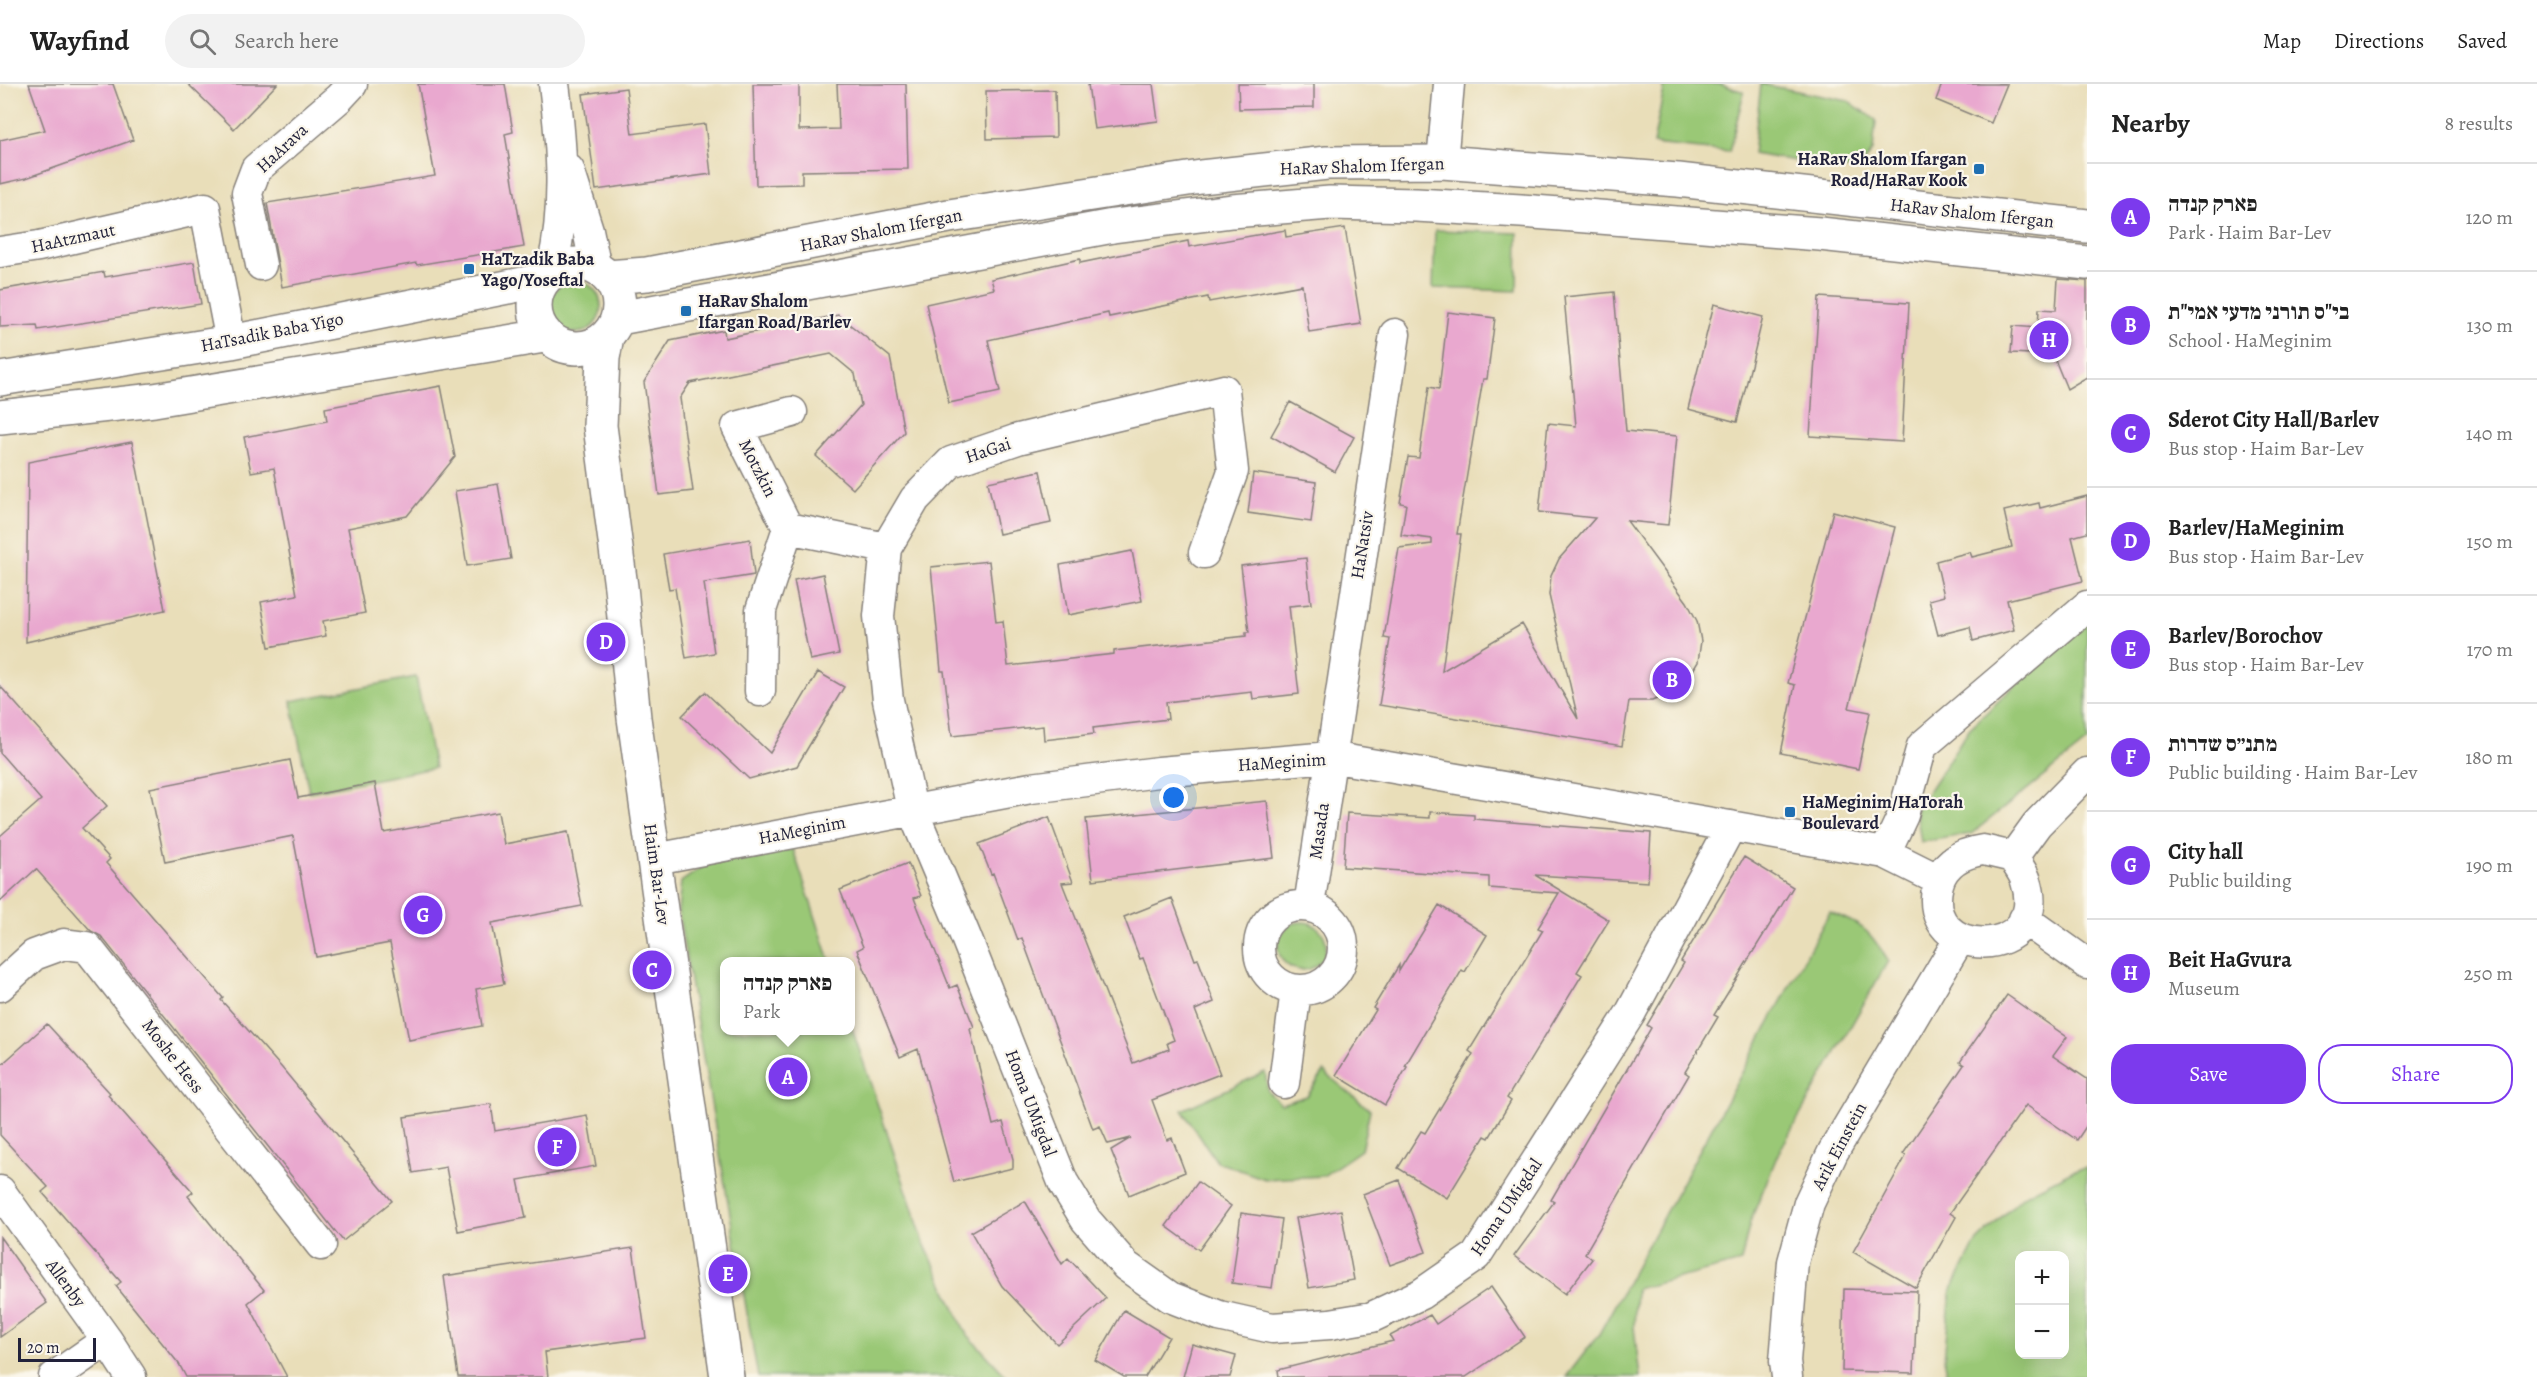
<!DOCTYPE html>
<meta charset="utf-8">
<style>
body{margin:0;font-family:Alegreya,"Frank Ruhl Libre",serif;background:#f2f2f2;color:#222}
.controls{position:absolute;right:18px;bottom:18px;display:grid;overflow:hidden;border-radius:12px;box-shadow:0 6px 24px #0002}
.controls button{width:54px;height:54px;display:grid;place-items:center;padding:0;border:0;border-bottom:2px solid #e0e0e0;background:#fff;color:#222;font:30px sans-serif}
.scale{position:absolute;left:18px;bottom:15px;width:78px;box-sizing:border-box;padding-left:6px;border:3px solid #22223b;border-top:0;font-size:16px;line-height:21px;white-space:nowrap;color:#22223b;-webkit-text-stroke:4px #fbf7ec;paint-order:stroke}
.you{position:absolute;left:1174px;top:714px;width:21px;height:21px;margin:-15px;border:4px solid #fff;border-radius:50%;background:#1a73e8;box-shadow:0 0 0 9px #1a73e833}
.badge{display:grid;place-items:center;width:39px;height:39px;border-radius:50%;background:#7c3aed;color:#fff;font-size:20px;font-weight:700}
.pin{position:absolute;translate:-50% -50%;border:3px solid #fff;box-shadow:0 2px 6px #0006}
.popup{position:absolute;left:720px;top:873px;width:135px;height:78px;box-sizing:border-box;display:grid;place-content:center;border-radius:12px;background:#fff;filter:drop-shadow(0 2px 4px #0005);font-size:20px;white-space:nowrap;color:#767676}
.popup b{font-size:22px;color:#222}
.popup::after{content:'';position:absolute;left:50%;top:100%;margin-left:-12px;border:12px solid transparent;border-top-color:#fff}
.list{margin:0;padding:0;list-style:none}
h2{display:flex;justify-content:space-between;align-items:center;height:78px;margin:0;padding:0 24px;font-size:26px}
h2 small{font-size:20px;font-weight:400;color:#767676}
.list li{display:grid;grid-template-columns:39px 1fr auto;gap:18px;align-items:center;box-sizing:border-box;height:108px;padding:0 24px;border-top:2px solid #e0e0e0}
.list b{display:block;font-size:22px;white-space:nowrap}
.list p{margin:0;font-size:20px;white-space:nowrap;color:#767676}
.list em{font-size:20px;font-style:normal;color:#767676}
.actions{display:flex;gap:12px;padding:18px 24px}
.actions a{flex:1;padding:14px 0;border:2px solid #7c3aed;border-radius:24px;text-align:center;font-size:21px;color:#7c3aed}
.actions .main{background:#7c3aed;color:#fff}
.icon{flex:none;width:33px;height:33px;fill:none;stroke:currentColor;stroke-width:2;stroke-linecap:round;stroke-linejoin:round}
.map{position:relative;flex:none;width:2087px;height:1293px;overflow:hidden}
header{display:flex;align-items:center;gap:36px;box-sizing:border-box;height:84px;padding:0 30px;background:#fff;border-bottom:2px solid #e0e0e0}
header strong{font-size:28px}
nav{display:flex;gap:33px;margin-inline-start:auto;font-size:21px}
.search{width:420px;height:54px;background:#f2f2f2;display:flex;align-items:center;gap:15px;box-sizing:border-box;padding:0 21px;border-radius:33px;color:#767676;font-size:22px}
main{display:flex}
aside{flex:1;background:#fff}
.map>svg:first-child{display:block}
</style>
<header>
<strong>Wayfind</strong>
<div class="search"><svg class="icon" aria-label="search" viewBox="0 0 24 24"><circle cx="10" cy="10" r="6"/><path d="M15 15l6 6"/></svg>Search here</div>
<nav><a>Map</a><a>Directions</a><a>Saved</a></nav>
</header>
<main>
<div class="map">
<svg width="2087" height="1293" viewBox="0 0 2087 1293">
<rect width="100%" height="100%" fill="#fbf7ec"/>
<filter id="ink" filterUnits="userSpaceOnUse"><feTurbulence type="fractalNoise" baseFrequency=".0167" numOctaves="2"/><feDisplacementMap in="SourceGraphic" scale="12" xChannelSelector="R" yChannelSelector="G"/><feConvolveMatrix kernelMatrix="1 2 1 2 8 2 1 2 1" color-interpolation-filters="sRGB"/></filter>
<filter id="wash" filterUnits="userSpaceOnUse"><feTurbulence type="fractalNoise" baseFrequency=".008" numOctaves="4" result="noise"/><feDisplacementMap in="SourceGraphic" scale="24" xChannelSelector="R" yChannelSelector="G"/><feGaussianBlur stdDeviation="1.35" result="paint"/><feColorMatrix in="noise" values="0 0 0 0 0 0 0 0 0 0 0 0 0 0 0 0 0 1.4 0 .05"/><feComposite in="paint" operator="in"/></filter>
<g filter="url(#wash)">
<rect width="100%" height="100%" fill="#e9deb9"/>
<path fill="#9ac876" stroke="#5e7558" stroke-width="1.5" fill-rule="evenodd" d="M 1665,0 L 1720,0 L 1744,8 L 1729,68 L 1653,60 Z
M 1761,0 L 1848,17 L 1876,36 L 1873,66 L 1862,82 L 1845,85 L 1753,70 Z
M 1435,146 L 1518,149 L 1517,207 L 1433,204 Z
M549 223a26 26 0 1 1 52 0a26 26 0 1 1-52 0Z
M 2087,537 L 2087,658 L 1971,750 L 1921,758 L 1916,726 L 1969,645 L 2030,587 Z
M 416,593 L 434,684 L 309,708 L 291,617 Z
M 793,765 L 830,877 L 725,878 L 725,946 L 851,946 L 851,941 L 924,1159 L 966,1249 L 1007,1293 L 758,1293 L 678,827 L 681,798 L 708,779 Z
M 1830,828 C 1864,842 1869,845 1888,877 L 1778,1070 L 1750,1138 L 1741,1178 L 1636,1205 L 1634,1243 L 1640,1293 L 1566,1293 L 1599,1250 Z
M1278 862a24 24 0 1 1 48 0a24 24 0 1 1-48 0Z
M 1265,988 L 1268,1008 L 1281,1020 L 1307,1012 L 1324,988 L 1370,1026 L 1361,1066 L 1323,1092 L 1265,1095 L 1217,1078 L 1182,1026 Z
M 2087,1084 L 2087,1293 L 1948,1293 L 1944,1275 L 1951,1207 L 1977,1157 L 2023,1112 L 2074,1086 ZM 2020,1172 L 2064,1172 L 2064,1270 L 2020,1270 Z"/>
<g id="blocks">
<path fill="#e9a8cf" d="M 29,0 L 113,0 L 133,56 L 26,94 L 0,100 L 0,56 L 45,46 Z
M 188,0 L 277,0 L 234,45 Z
M 418,0 L 505,0 L 513,48 L 505,50 L 524,163 L 417,181 L 416,179 L 282,203 L 267,119 L 435,92 Z
M 753,0 L 799,0 L 799,46 L 839,45 L 837,0 L 906,0 L 908,85 L 802,87 L 802,100 L 756,101 Z
M 1088,0 L 1153,0 L 1158,37 L 1094,45 Z
M 1238,0 L 1314,0 L 1314,23 L 1239,25 Z
M 1942,0 L 2007,0 L 1991,39 L 1936,16 Z
M 626,4 L 632,50 L 705,40 L 711,90 L 596,106 L 583,10 Z
M 1055,6 L 1056,53 L 987,55 L 986,7 Z
M 1345,144 L 1361,240 L 1309,248 L 1302,201 L 1209,218 L 1208,213 L 1109,233 L 1108,229 L 988,256 L 1000,308 L 949,319 L 926,220 L 994,205 L 991,195 L 1080,175 L 1080,179 L 1188,157 L 1189,163 L 1285,146 L 1286,153 Z
M 194,178 L 201,220 L 38,246 L 37,241 L 0,243 L 0,206 L 104,188 L 105,193 Z
M 2058,195 L 2087,197 L 2087,293 L 2067,305 L 2053,271 L 2011,269 L 2013,242 L 2038,244 L 2039,225 L 2056,226 Z
M 1614,208 L 1626,347 L 1677,352 L 1668,441 L 1627,437 L 1687,518 L 1697,537 L 1701,557 L 1698,578 L 1687,596 L 1671,609 L 1652,617 L 1629,617 L 1622,662 L 1379,621 L 1390,555 L 1384,554 L 1399,464 L 1432,460 L 1432,455 L 1401,451 L 1406,420 L 1400,419 L 1408,373 L 1419,374 L 1429,303 L 1439,305 L 1448,228 L 1495,234 L 1487,295 L 1483,295 L 1457,450 L 1461,450 L 1442,587 L 1522,540 L 1578,635 L 1549,511 L 1551,492 L 1559,475 L 1595,434 L 1539,428 L 1548,339 L 1576,342 L 1564,213 Z
M 1819,213 L 1909,219 L 1902,358 L 1810,352 Z
M 1714,220 L 1763,233 L 1737,338 L 1688,325 Z
M 838,231 L 890,273 L 904,348 L 853,405 L 816,372 L 861,321 L 855,290 L 831,270 L 690,299 L 680,314 L 693,407 L 659,411 L 644,298 L 670,257 L 724,246 L 725,254 Z
M 441,302 L 455,373 L 407,432 L 348,444 L 365,529 L 323,537 L 326,552 L 269,563 L 261,518 L 297,511 L 274,384 L 251,388 L 244,353 L 327,337 L 325,324 Z
M 1290,318 L 1354,353 L 1335,388 L 1271,352 Z
M 132,358 L 165,526 L 26,558 L 28,378 Z
M 1040,387 L 1051,439 L 999,450 L 988,398 Z
M 1253,389 L 1316,398 L 1311,438 L 1248,429 Z
M 498,400 L 511,475 L 467,482 L 455,407 Z
M 2087,412 L 2087,449 L 2072,453 L 2083,497 L 2007,516 L 2014,546 L 1973,557 L 1970,543 L 1938,551 L 1929,516 L 1944,512 L 1936,477 L 1970,468 L 1972,473 L 2012,463 L 2004,427 L 2039,419 L 2040,424 Z
M 1833,427 L 1895,443 L 1849,624 L 1870,628 L 1858,685 L 1781,669 L 1795,601 L 1788,599 Z
M 750,455 L 754,491 L 704,499 L 714,569 L 686,574 L 675,504 L 669,505 L 663,470 Z
M 1132,467 L 1142,517 L 1068,531 L 1060,481 Z
M 1306,474 L 1311,520 L 1289,522 L 1299,610 L 1253,615 L 1252,608 L 1166,618 L 1168,635 L 1093,644 L 1094,650 L 1044,656 L 1043,642 L 952,652 L 944,587 L 941,587 L 931,483 L 989,477 L 996,538 L 1003,537 L 1008,582 L 1114,570 L 1114,567 L 1246,552 L 1246,548 L 1249,548 L 1241,482 Z
M 823,490 L 839,570 L 810,576 L 794,496 Z
M 818,588 L 844,603 L 797,682 L 749,695 L 682,632 L 705,608 L 770,669 Z
M 0,602 L 107,722 L 82,744 L 110,775 L 106,779 L 223,914 L 221,916 L 282,984 L 392,1117 L 343,1157 L 101,852 L 91,847 L 36,785 L 0,818 L 0,752 L 41,716 L 0,669 Z
M 290,676 L 298,714 L 375,699 L 384,749 L 498,728 L 504,760 L 568,748 L 582,822 L 492,839 L 504,900 L 476,905 L 482,942 L 409,956 L 390,859 L 316,873 L 293,752 L 165,778 L 150,704 Z
M 1267,717 L 1274,774 L 1093,796 L 1086,735 Z
M 1430,728 L 1474,731 L 1474,735 L 1651,749 L 1648,798 L 1535,791 L 1609,836 L 1577,888 L 1582,891 L 1507,1014 L 1511,1017 L 1489,1054 L 1485,1052 L 1447,1114 L 1398,1084 L 1421,1047 L 1425,1049 L 1473,970 L 1469,967 L 1543,846 L 1538,844 L 1559,809 L 1489,804 L 1489,793 L 1343,783 L 1347,729 L 1430,734 Z
M 1049,733 L 1073,798 L 1062,799 L 1133,979 L 1169,965 L 1167,959 L 1174,956 L 1143,874 L 1140,875 L 1124,833 L 1172,814 L 1195,876 L 1198,875 L 1214,918 L 1195,926 L 1220,990 L 1152,1016 L 1167,1056 L 1172,1054 L 1185,1088 L 1129,1111 L 1111,1066 L 1131,1054 L 1108,1060 L 1100,1042 L 1093,1045 L 1022,854 L 1018,856 L 993,789 L 991,790 L 979,760 Z
M 1744,773 L 1793,803 L 1714,931 L 1718,933 L 1685,988 L 1689,991 L 1585,1169 L 1592,1175 L 1565,1210 L 1514,1172 L 1554,1118 L 1551,1116 L 1651,944 L 1647,941 L 1684,879 L 1681,877 Z
M 908,779 L 921,812 L 914,814 L 950,904 L 957,901 L 974,943 L 970,945 L 993,1041 L 1003,1038 L 1013,1075 L 1013,1084 L 954,1098 L 918,965 L 900,973 L 857,866 L 863,863 L 840,806 Z
M 1439,821 L 1487,851 L 1465,888 L 1462,886 L 1405,982 L 1407,983 L 1385,1021 L 1336,991 L 1376,926 L 1373,924 L 1399,881 L 1399,887 Z
M 2007,911 L 2067,953 L 2053,972 L 2087,995 L 2087,1041 L 2077,1056 L 2026,1021 L 1950,1129 L 1956,1133 L 1916,1204 L 1853,1168 L 1906,1072 L 1903,1070 L 1964,981 L 1960,978 Z
M 47,940 L 110,1009 L 108,1011 L 193,1108 L 188,1112 L 264,1206 L 248,1219 L 287,1293 L 186,1293 L 179,1280 L 116,1202 L 121,1198 L 42,1108 L 48,1103 L 0,1051 L 0,982 Z
M 491,1020 L 495,1047 L 587,1031 L 596,1082 L 518,1096 L 526,1134 L 458,1147 L 446,1083 L 413,1089 L 404,1033 Z
M 1399,1096 L 1426,1168 L 1390,1181 L 1363,1110 Z
M 1198,1098 L 1231,1122 L 1199,1166 L 1166,1142 Z
M 1025,1117 L 1062,1180 L 1068,1174 L 1106,1214 L 1057,1260 L 1002,1202 L 971,1148 Z
M 1341,1126 L 1354,1196 L 1309,1204 L 1296,1134 Z
M 1241,1129 L 1282,1135 L 1272,1204 L 1232,1199 Z
M 0,1153 L 47,1219 L 0,1253 Z
M 633,1164 L 646,1254 L 545,1268 L 548,1293 L 458,1293 L 444,1192 Z
M 1491,1203 L 1525,1253 L 1466,1293 L 1279,1293 L 1278,1286 L 1393,1257 L 1390,1252 L 1430,1231 L 1436,1240 Z
M 1844,1205 L 1917,1207 L 1914,1289 L 1842,1287 Z
M 1124,1226 L 1169,1253 L 1145,1293 L 1124,1293 L 1095,1276 Z
M 1192,1260 L 1236,1272 L 1230,1293 L 1183,1293 Z"/>
</g>
</g>
<g filter="url(#ink)">
<use href="#blocks" fill-opacity="0" stroke="#86807a" stroke-width="1.5"/>
<g fill="none" stroke-linecap="round" stroke-linejoin="round">
<defs>
<path id="street" d="M 1442,78 L 1449,0
M 569,86 L 588,146 L 596,185
M 0,168 L 39,162 L 205,124 L 231,258
M 261,181 L 247,109 L 256,85 L 339,14 L 352,0
M 551,189 C 567,126 562,63 554,0
M 792,328 L 737,343 L 788,444 L 886,464
M 1204,469 L 1233,387 L 1224,306 L 1018,355 L 951,378 L 915,415 L 886,464 L 879,532 L 888,616 L 912,725 L 965,851 L 1063,1098 L 1086,1136 L 1126,1182 L 1170,1213 L 1219,1232 L 1272,1244 L 1330,1240 L 1372,1233 L 1421,1210 L 1476,1172 L 1630,930 L 1731,742
M 760,607 L 761,526 L 788,444
M 1983,766 L 2013,773 C 2017,781 2024,789 2026,797 C 2052,877 1918,880 1938,800 C 1944,778 1962,769 1983,766 Z
M 1885,769 L 1903,731 L 1922,662 L 2087,522
M 2013,773 L 2037,740 L 2087,689
M 655,775 L 1031,704 L 1159,688 L 1330,673 L 1885,769 L 1939,796
M1259 864a42 42 0 1 1 84 0a42 42 0 1 1-84 0Z
M 1309,822 L 1395,250
M 2024,835 L 2087,880
M 0,902 L 34,871 L 64,860 L 87,863 L 321,1161
M 1284,999 L 1296,906
M 0,1107 L 107,1256 L 131,1293
M 54,1293 L 107,1256
M 1787,1293 L 1785,1277 L 1793,1178 L 1809,1119 L 1833,1068 L 1960,854"/>
<path id="secondary" d="M535 222a42 42 0 1 1 84 0a42 42 0 1 1-84 0Z
M 607,193 L 647,190 L 949,132 L 1201,93 L 1327,79 L 1442,78 L 1678,96 L 2087,142
M 619,234 L 1113,142 L 1232,127 L 1330,119 L 1416,121 L 1521,127 L 1820,150 L 2087,179
M 607,252 L 603,274 L 600,342 L 621,503 L 634,634 L 727,1293
M 0,295 L 231,258 L 543,196
M 0,333 L 154,316 L 544,252"/>
</defs>
<use href="#street" stroke="#86807a" stroke-width="33"/>
<use href="#secondary" stroke="#86807a" stroke-width="36"/>
<use href="#street" stroke="#fff" stroke-width="30"/>
<use href="#secondary" stroke="#fff" stroke-width="33"/>
</g>
</g>
<g fill="#1f6fb2" stroke="#fbf7ec" stroke-width="2">
<rect x="1973" y="79" width="12" height="12" rx="3"/>
<rect x="463" y="179" width="12" height="12" rx="3"/>
<rect x="680" y="221" width="12" height="12" rx="3"/>
<rect x="1784" y="722" width="12" height="12" rx="3"/>
</g>
<g text-anchor="middle" stroke-width="4.5" stroke-linejoin="round" paint-order="stroke">
<g font-size="18" fill="#22223b" stroke="#fbf7ec">
<text transform="translate(282 64) rotate(-43)" y="6">HaArava</text>
<text transform="translate(1362 82) rotate(-2)" y="6">HaRav Shalom Ifergan</text>
<text transform="translate(1972 129) rotate(6)" y="6">HaRav Shalom Ifergan</text>
<text transform="translate(881 146) rotate(-11)" y="6">HaRav Shalom Ifergan</text>
<text transform="translate(73 154) rotate(-12)" y="6">HaAtzmaut</text>
<text transform="translate(272 248) rotate(-11)" y="6">HaTsadik Baba Yigo</text>
<text transform="translate(988 366) rotate(-19)" y="6">HaGai</text>
<text transform="translate(758 384) rotate(63)" y="6">Motzkin</text>
<text transform="translate(1362 461) rotate(-81)" y="6">HaNatsiv</text>
<text transform="translate(1282 678) rotate(-4)" y="6">HaMeginim</text>
<text transform="translate(802 746) rotate(-11)" y="6">HaMeginim</text>
<text transform="translate(1319 747) rotate(-82)" y="6">Masada</text>
<text transform="translate(657 790) rotate(82)" y="6">Haim Bar-Lev</text>
<text transform="translate(173 972) rotate(52)" y="6">Moshe Hess</text>
<text transform="translate(1031 1019) rotate(69)" y="6">Homa UMigdal</text>
<text transform="translate(1839 1062) rotate(-62)" y="6">Arik Einstein</text>
<text transform="translate(1506 1123) rotate(-56)" y="6">Homa UMigdal</text>
<text transform="translate(66 1199) rotate(54)" y="6">Allenby</text>
</g>
<g font-size="18" font-weight="bold" fill="#22223b" stroke="#fbf7ec" text-anchor="start">
<text x="1967" y="81" text-anchor="end">HaRav Shalom Ifargan<tspan x="1967" dy="21">Road/HaRav Kook</tspan></text>
<text x="481" y="181">HaTzadik Baba<tspan x="481" dy="21">Yago/Yoseftal</tspan></text>
<text x="698" y="223">HaRav Shalom<tspan x="698" dy="21">Ifargan Road/Barlev</tspan></text>
<text x="1802" y="724">HaMeginim/HaTorah<tspan x="1802" dy="21">Boulevard</tspan></text>
</g>
</g>
</svg>
<div class="controls">
<button>+</button>
<button>−</button>
</div>
<div class="scale">20 m</div>
<div class="you"></div>
<div class="pin badge" style="left:788px;top:993px">A</div>
<div class="popup"><b>פארק קנדה</b>Park</div>
<div class="pin badge" style="left:1672px;top:596px">B</div>
<div class="pin badge" style="left:652px;top:886px">C</div>
<div class="pin badge" style="left:606px;top:558px">D</div>
<div class="pin badge" style="left:728px;top:1190px">E</div>
<div class="pin badge" style="left:557px;top:1063px">F</div>
<div class="pin badge" style="left:423px;top:831px">G</div>
<div class="pin badge" style="left:2049px;top:256px">H</div>
</div>
<aside>
<h2>Nearby<small>8 results</small></h2>
<ul class="list">
<li><span class="badge">A</span><div><b>פארק קנדה</b><p>Park · Haim Bar-Lev</p></div><em>120 m</em></li>
<li><span class="badge">B</span><div><b>בי&quot;ס תורני מדעי אמי&quot;ת</b><p>School · HaMeginim</p></div><em>130 m</em></li>
<li><span class="badge">C</span><div><b>Sderot City Hall/Barlev</b><p>Bus stop · Haim Bar-Lev</p></div><em>140 m</em></li>
<li><span class="badge">D</span><div><b>Barlev/HaMeginim</b><p>Bus stop · Haim Bar-Lev</p></div><em>150 m</em></li>
<li><span class="badge">E</span><div><b>Barlev/Borochov</b><p>Bus stop · Haim Bar-Lev</p></div><em>170 m</em></li>
<li><span class="badge">F</span><div><b>מתנ״ס שדרות</b><p>Public building · Haim Bar-Lev</p></div><em>180 m</em></li>
<li><span class="badge">G</span><div><b>City hall</b><p>Public building</p></div><em>190 m</em></li>
<li><span class="badge">H</span><div><b>Beit HaGvura</b><p>Museum</p></div><em>250 m</em></li>
</ul>
<div class="actions"><a class="main">Save</a><a>Share</a></div>
</aside>
</main>
